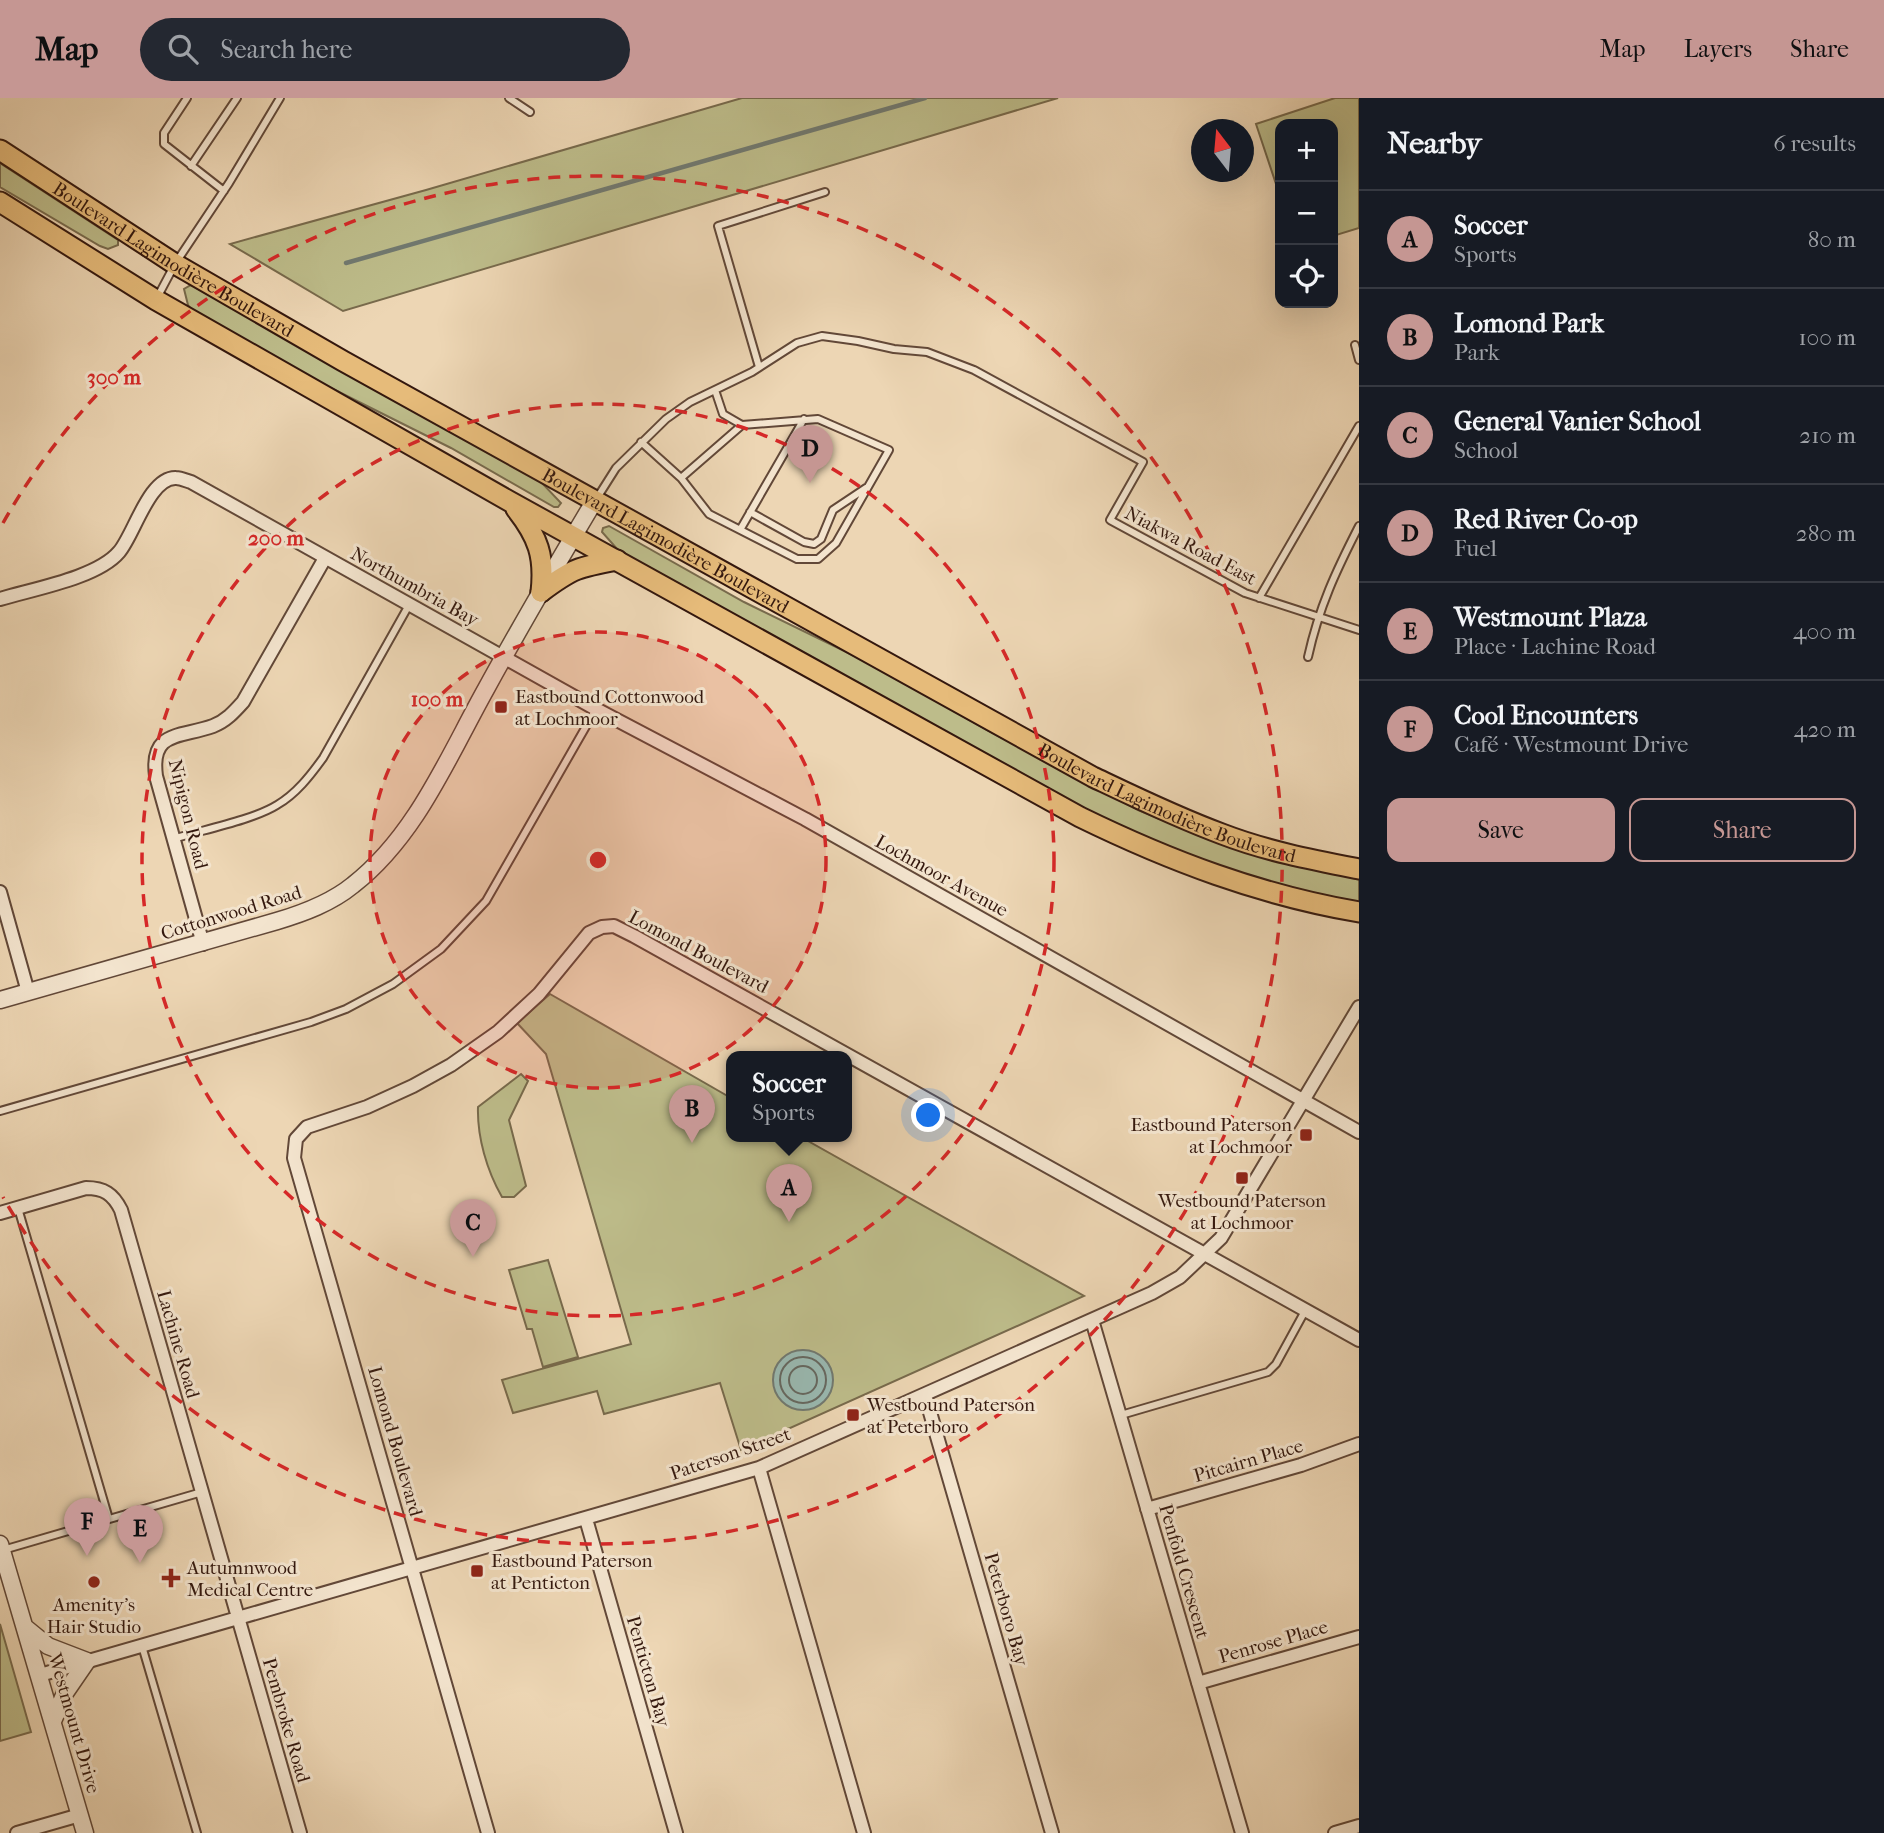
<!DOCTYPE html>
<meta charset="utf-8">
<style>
body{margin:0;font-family:"IM FELL French Canon",serif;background:#242831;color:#f1f3f6}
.controls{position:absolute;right:21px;top:21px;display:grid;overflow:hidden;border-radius:14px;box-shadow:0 7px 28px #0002}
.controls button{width:63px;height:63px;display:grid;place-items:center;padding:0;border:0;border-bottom:2px solid #363941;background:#171b24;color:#f1f3f6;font:35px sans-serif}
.compass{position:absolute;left:1191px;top:21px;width:63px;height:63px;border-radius:50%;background:#171b24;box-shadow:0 7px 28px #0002;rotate:344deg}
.you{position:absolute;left:929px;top:1018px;width:24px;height:24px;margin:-18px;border:5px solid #fff;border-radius:50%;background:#1a73e8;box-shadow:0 0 0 10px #1a73e833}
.badge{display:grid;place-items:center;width:46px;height:46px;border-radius:50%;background:#c59692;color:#111;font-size:23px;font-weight:700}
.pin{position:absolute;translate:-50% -58px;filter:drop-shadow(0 2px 4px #0008)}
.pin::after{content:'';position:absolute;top:37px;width:24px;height:21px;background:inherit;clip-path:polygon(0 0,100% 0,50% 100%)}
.popup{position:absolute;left:726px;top:953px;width:126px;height:91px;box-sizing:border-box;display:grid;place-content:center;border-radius:14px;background:#171b24;filter:drop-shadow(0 2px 5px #0005);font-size:23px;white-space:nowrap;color:#9ea1a6}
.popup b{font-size:26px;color:#f1f3f6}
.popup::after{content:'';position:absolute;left:50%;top:100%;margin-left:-14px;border:14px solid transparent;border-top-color:#171b24}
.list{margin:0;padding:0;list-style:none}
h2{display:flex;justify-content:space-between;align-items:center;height:91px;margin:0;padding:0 28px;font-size:30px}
h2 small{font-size:23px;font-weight:400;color:#9ea1a6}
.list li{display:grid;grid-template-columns:46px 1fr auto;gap:21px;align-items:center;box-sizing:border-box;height:98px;padding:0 28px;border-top:2px solid #363941}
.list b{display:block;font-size:26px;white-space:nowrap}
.list p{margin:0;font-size:23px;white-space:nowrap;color:#9ea1a6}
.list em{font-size:23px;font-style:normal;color:#9ea1a6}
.actions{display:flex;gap:14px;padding:21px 28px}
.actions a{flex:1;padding:16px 0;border:2px solid #c59692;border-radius:14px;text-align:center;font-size:24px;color:#c59692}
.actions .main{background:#c59692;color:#111}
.icon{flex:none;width:38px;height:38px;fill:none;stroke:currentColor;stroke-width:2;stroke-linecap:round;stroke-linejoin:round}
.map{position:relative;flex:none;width:1359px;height:1735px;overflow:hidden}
header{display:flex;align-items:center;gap:42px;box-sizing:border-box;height:98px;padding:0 35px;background:#c59692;color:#111}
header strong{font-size:33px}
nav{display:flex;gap:38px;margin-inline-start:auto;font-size:24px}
.search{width:490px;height:63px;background:#242831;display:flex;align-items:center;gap:18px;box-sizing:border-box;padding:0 24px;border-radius:38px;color:#9ea1a6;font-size:26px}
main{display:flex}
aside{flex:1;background:#171b24}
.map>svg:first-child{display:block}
</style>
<header>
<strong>Map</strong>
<div class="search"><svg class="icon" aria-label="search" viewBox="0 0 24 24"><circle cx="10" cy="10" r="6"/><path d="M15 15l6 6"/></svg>Search here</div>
<nav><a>Map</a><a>Layers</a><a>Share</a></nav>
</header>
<main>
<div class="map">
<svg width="1359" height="1735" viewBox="0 0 1359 1735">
<rect width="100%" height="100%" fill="#edd6b4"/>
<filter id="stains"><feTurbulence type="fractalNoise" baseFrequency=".00286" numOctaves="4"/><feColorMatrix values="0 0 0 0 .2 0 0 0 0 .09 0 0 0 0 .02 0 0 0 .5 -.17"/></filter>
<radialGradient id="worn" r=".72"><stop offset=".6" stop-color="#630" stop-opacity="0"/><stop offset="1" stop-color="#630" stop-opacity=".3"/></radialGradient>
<path fill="#bdbc8a" stroke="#786a4c" stroke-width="2" d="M 742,0 L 1058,0 L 343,213 L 230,146 L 426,92 Z
M 1335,0 L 1359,0 L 1359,130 L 1333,138 L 1333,26 L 1280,26 L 1280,98 L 1256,26 Z
M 0,65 L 118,142 L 118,147 L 108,151 L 100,148 L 0,89 Z
M 191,187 L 531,378 L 542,385 L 561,405 L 558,409 L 554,409 L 451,350 L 283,266 L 192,212 L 188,207 L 184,191 Z
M 609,428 L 744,504 L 873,567 L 989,633 L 1138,712 L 1221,746 L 1265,760 L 1359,781 L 1359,804 C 1291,792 1225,774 1161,747 C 1136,737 1112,724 1088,713 L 618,452 L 602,434 L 603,430 Z
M 550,896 L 731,1000 L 731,1038 L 799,1038 L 1084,1198 L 741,1352 L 720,1285 L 604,1316 L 597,1293 L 513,1315 L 502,1282 L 631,1246 L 546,956 L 517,925 Z
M 521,976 L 528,983 L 509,1022 L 526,1088 L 514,1099 L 502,1099 C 487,1073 477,1039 478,1009 Z
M 548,1162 L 578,1259 L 543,1269 L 532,1231 L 527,1231 L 509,1172 Z
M 0,1526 L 31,1634 L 0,1643 Z"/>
<path fill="#99b9b1" stroke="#717970" stroke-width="2" d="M773 1282a30 30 0 1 1 60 0a30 30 0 1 1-60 0Z"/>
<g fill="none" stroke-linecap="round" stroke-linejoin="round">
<path stroke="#666860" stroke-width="2" d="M780 1282a23 23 0 1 1 46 0a23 23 0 1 1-46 0Z
M789 1282a14 14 0 1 1 28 0a14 14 0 1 1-28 0Z"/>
<path stroke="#717970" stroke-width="4.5" d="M 346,165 L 925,0"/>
<defs>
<path id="service" d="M 187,0 L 164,35 L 164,46 L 224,93
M 509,0 L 530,14
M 191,68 L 237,0
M 158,198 L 175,166 L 229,85 L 280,0
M 1355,247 L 1359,262
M 759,269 L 718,128 L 825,94
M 641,344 L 681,380 L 709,416 L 797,461 L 818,461 L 836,445 L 889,352 L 818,321 L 742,327 L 723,316 L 715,292
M 681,380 L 742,327
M 597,400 L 616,370 L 666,321 L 690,304 L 752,274 L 797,245 L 822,238 L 858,243 L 894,251 L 927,254 L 974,272 L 1143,364 L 1110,422 L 1245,495 L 1359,532
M 750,414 L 804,444 L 814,446 L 821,441 L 833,412 L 866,390
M 740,432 L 804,321
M 1259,500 L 1359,328
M 1308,559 C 1319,509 1336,473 1359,428
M 173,741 C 202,732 253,722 277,707 C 296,696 310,678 323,660 L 409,507
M 0,1013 L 311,924 L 346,911 L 393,886 L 441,851 L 486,803 L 596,611
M 18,1110 L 109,1421
M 1121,1317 L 1268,1274 L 1276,1266 L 1305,1213
M 3,1452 L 202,1394
M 142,1548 L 197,1735"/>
<path id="minor" d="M 0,501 C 33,491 97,480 119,454 C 134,437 149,379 176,380 C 181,380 187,383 191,384 L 596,611 L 805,721 L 1359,1034
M 0,794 L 28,894
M 203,846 L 156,678 C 150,632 180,640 213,628 C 226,623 234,614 243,604 L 325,460
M 0,1115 L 86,1090 C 104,1090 113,1096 121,1112 L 300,1735
M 1092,1222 L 1242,1735
M 925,1297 L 1052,1735
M 759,1370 L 864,1735
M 1147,1411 L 1301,1367 L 1359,1346
M 586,1421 L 676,1735
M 40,1577 L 759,1370 L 1152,1195 L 1180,1179 L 1221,1140 L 1359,909
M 1198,1585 L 1359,1539
M 17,1735 L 80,1717
M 488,1735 L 294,1060 L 296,1041 L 307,1029 L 367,1009 L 413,988 L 451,967 L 498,934 L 539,896 L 589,835 L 602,829 L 614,828 L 634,838 L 1359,1242
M 1335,1735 L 1359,1728"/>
<path id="tertiary" d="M 0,902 L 277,823 C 304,815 331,805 353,787 C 416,738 448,659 486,591 C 521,527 558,464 595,402
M 0,1446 L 85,1735
M 26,1530 L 48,1548 L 87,1563 L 65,1595 L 53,1623"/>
<g id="primary">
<path id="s1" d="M 0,52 L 175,166 L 343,263 L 1093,679 C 1135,699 1178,720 1222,736 C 1266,753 1313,762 1359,771"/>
<path d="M 0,104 L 156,202 L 509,403 L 1080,719 C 1170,763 1260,797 1359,814"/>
<path d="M 516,411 C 538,439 545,458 541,494"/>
<path d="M 541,494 C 573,470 579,469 617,462"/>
</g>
</defs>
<use href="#service" stroke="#624838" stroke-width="10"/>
<use href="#minor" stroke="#624838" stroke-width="16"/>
<use href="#tertiary" stroke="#624838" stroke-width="19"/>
<use href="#primary" stroke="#34180e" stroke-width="23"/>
<use href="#service" stroke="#f3e4ce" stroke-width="6"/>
<use href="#minor" stroke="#f3e4ce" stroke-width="12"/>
<use href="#tertiary" stroke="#f3e4ce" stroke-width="16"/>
<use href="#primary" stroke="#e6bb7a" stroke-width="19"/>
</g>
<circle cx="598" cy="762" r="228" fill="#d62828" fill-opacity=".12"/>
<g fill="none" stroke="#d62828" stroke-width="3.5" stroke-dasharray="12 9">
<circle cx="598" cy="762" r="228"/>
<circle cx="598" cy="762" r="456"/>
<path d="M3 425A684 684 0 1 1 3 1099"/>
</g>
<g fill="#8f2418" stroke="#f3e4ce" stroke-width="2.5">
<rect x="494" y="602" width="14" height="14" rx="3.5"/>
<rect x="1299" y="1030" width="14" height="14" rx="3.5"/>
<rect x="1235" y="1073" width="14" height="14" rx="3.5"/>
<rect x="846" y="1310" width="14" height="14" rx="3.5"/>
<rect x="470" y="1466" width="14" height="14" rx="3.5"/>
<path d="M167.5 1469.5h7v7h7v7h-7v7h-7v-7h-7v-7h7z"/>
<circle cx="94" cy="1484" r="7"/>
</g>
<g text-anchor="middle" stroke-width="6" stroke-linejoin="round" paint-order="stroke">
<g font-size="19" fill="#34180e" stroke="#f3e4ce">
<text dy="7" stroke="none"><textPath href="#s1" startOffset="205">Boulevard Lagimodière Boulevard</textPath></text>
<text dy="7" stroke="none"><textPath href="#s1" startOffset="772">Boulevard Lagimodière Boulevard</textPath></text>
<text transform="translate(1191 447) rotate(28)" y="7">Niakwa Road East</text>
<text transform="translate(415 488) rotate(29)" y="7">Northumbria Bay</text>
<text dy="7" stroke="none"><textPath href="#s1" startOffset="1339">Boulevard Lagimodière Boulevard</textPath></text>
<text transform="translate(189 716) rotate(76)" y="7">Nipigon Road</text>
<text transform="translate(942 777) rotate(29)" y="7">Lochmoor Avenue</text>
<text transform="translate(231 814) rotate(-17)" y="7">Cottonwood Road</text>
<text transform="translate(699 853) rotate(28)" y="7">Lomond Boulevard</text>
<text transform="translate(179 1246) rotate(74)" y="7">Lachine Road</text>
<text transform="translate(396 1343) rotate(74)" y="7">Lomond Boulevard</text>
<text transform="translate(730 1355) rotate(-19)" y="7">Paterson Street</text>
<text transform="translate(1248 1362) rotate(-16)" y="7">Pitcairn Place</text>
<text transform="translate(1185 1473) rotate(74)" y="7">Penfold Crescent</text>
<text transform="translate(1007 1511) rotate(74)" y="7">Peterboro Bay</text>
<text transform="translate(1273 1543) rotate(-16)" y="7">Penrose Place</text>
<text transform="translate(649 1573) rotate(74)" y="7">Penticton Bay</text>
<text transform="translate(287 1622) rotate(74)" y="7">Pembroke Road</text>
<text transform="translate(75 1625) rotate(74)" y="7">Westmount Drive</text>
</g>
<g font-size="19" fill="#34180e" stroke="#f3e4ce" text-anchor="start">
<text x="515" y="605">Eastbound Cottonwood<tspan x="515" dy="22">at Lochmoor</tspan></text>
<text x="1292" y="1033" text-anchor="end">Eastbound Paterson<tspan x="1292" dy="22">at Lochmoor</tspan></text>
<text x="1242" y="1109" text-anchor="middle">Westbound Paterson<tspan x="1242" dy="22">at Lochmoor</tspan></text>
<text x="867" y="1313">Westbound Paterson<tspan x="867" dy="22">at Peterboro</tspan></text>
<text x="491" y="1469">Eastbound Paterson<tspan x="491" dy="22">at Penticton</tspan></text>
<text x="187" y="1476">Autumnwood<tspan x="187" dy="22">Medical Centre</tspan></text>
<text x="94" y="1513" text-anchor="middle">Amenity's<tspan x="94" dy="22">Hair Studio</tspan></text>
</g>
</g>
<circle cx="598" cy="762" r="10" fill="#d62828" stroke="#f3e4ce" stroke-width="3.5"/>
<g font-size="21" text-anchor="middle" font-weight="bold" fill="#d62828" stroke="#f3e4ce" stroke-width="6" stroke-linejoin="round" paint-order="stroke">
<text x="114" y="286">300 m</text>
<text x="276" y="447">200 m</text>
<text x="437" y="608">100 m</text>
</g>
<rect width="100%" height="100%" filter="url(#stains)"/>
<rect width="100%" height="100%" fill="url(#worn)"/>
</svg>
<div class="controls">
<button>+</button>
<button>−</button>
<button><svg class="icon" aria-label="locate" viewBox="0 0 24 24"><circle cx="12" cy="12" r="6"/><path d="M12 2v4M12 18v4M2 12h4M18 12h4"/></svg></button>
</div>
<svg class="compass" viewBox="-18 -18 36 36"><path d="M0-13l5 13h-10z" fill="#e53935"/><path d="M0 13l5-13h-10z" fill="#9ea1a6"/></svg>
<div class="you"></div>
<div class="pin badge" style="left:789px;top:1124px">A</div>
<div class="popup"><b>Soccer</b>Sports</div>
<div class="pin badge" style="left:692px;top:1045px">B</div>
<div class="pin badge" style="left:473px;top:1159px">C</div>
<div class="pin badge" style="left:810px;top:385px">D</div>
<div class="pin badge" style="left:140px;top:1465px">E</div>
<div class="pin badge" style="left:87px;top:1458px">F</div>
</div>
<aside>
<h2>Nearby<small>6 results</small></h2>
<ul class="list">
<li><span class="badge">A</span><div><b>Soccer</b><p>Sports</p></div><em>80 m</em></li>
<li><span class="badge">B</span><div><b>Lomond Park</b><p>Park</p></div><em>100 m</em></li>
<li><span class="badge">C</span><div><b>General Vanier School</b><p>School</p></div><em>210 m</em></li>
<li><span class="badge">D</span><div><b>Red River Co-op</b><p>Fuel</p></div><em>280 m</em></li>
<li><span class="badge">E</span><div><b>Westmount Plaza</b><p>Place · Lachine Road</p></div><em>400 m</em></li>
<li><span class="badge">F</span><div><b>Cool Encounters</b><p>Café · Westmount Drive</p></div><em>420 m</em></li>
</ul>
<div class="actions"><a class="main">Save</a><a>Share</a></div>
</aside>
</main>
